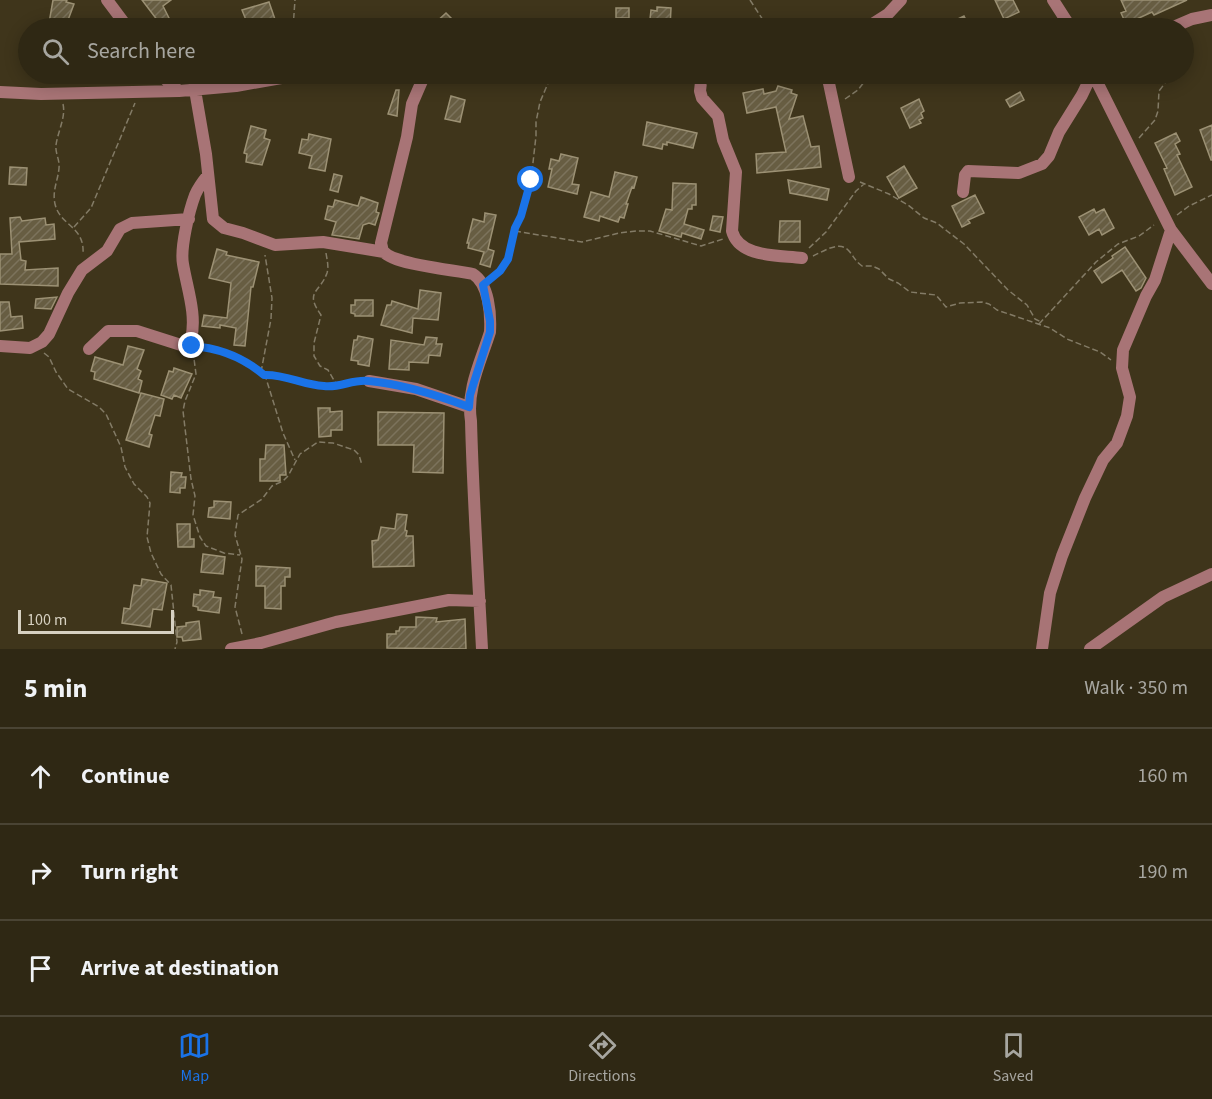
<!DOCTYPE html>
<meta charset="utf-8">
<style>
body{margin:0;font-family:"Source Sans 3",sans-serif;background:#37301d;color:#f1f3f6}
.scale{position:absolute;left:18px;bottom:15px;width:156px;box-sizing:border-box;padding-left:6px;border:3px solid #d7d1c2;border-top:0;font-size:16px;line-height:21px;white-space:nowrap;color:#d7d1c2;-webkit-text-stroke:4px #3f351b;paint-order:stroke}
.stop{position:absolute;width:18px;height:18px;margin:-14px;border:4px solid #1a73e8;border-radius:50%;background:#fff}
.stop.end{background:#1a73e8;border-color:#fff;box-shadow:0 2px 6px #0008}
.list{margin:0;padding:0;list-style:none}
h2{display:flex;justify-content:space-between;align-items:center;height:78px;margin:0;padding:0 24px;font-size:26px}
h2 small{font-size:20px;font-weight:400;color:#a7a6a0}
.list li{display:grid;grid-template-columns:39px 1fr auto;gap:18px;align-items:center;box-sizing:border-box;height:96px;padding:0 24px;border-top:2px solid #4a4434}
.list b{display:block;font-size:22px;white-space:nowrap}
.list em{font-size:20px;font-style:normal;color:#a7a6a0}
.icon{flex:none;width:33px;height:33px;fill:none;stroke:currentColor;stroke-width:2;stroke-linecap:round;stroke-linejoin:round}
.map{position:relative;flex:none;width:1212px;height:649px;overflow:hidden}
.search{position:absolute;background:#2f2814;box-shadow:0 3px 15px #0003;left:18px;right:18px;top:18px;height:66px;display:flex;align-items:center;gap:15px;box-sizing:border-box;padding:0 21px;border-radius:33px;color:#a7a6a0;font-size:22px}
.sheet{height:366px;background:#2f2814}
nav{display:flex;justify-content:space-around;align-items:center;box-sizing:border-box;height:84px;border-top:2px solid #4a4434;background:#2f2814;font-size:16px;color:#a7a6a0}
nav a{display:grid;justify-items:center;gap:3px}
nav .on{color:#1a73e8}
.map>svg:first-child{display:block}
</style>
<div class="map">
<svg width="1212" height="649" viewBox="0 0 1212 649">
<defs>
<pattern id="building-hatch" width="6" height="6" patternUnits="userSpaceOnUse" patternTransform="scale(1.5)"><rect width="6" height="6" fill="#675d42"/><path d="M-1 1l2-2M0 6l6-6M5 7l2-2" fill="none" stroke="#7c735c"/></pattern>
</defs>
<rect width="100%" height="100%" fill="#3f351b"/>
<path fill="url(#building-hatch)" stroke="#9c9174" stroke-width="1.5" d="M 53,0 L 67,0 L 66,2 L 74,4 L 65,28 L 49,23 Z
M 142,0 L 171,0 L 163,6 L 174,28 L 143,28 L 158,21 Z
M 995,0 L 1013,0 L 1019,12 L 1004,19 Z
M 1121,0 L 1187,0 L 1154,15 L 1152,12 L 1126,24 L 1121,13 L 1126,11 Z
M 269,2 L 278,28 L 255,28 L 253,23 L 248,25 L 242,10 Z
M 657,7 L 671,8 L 670,28 L 649,28 L 651,10 L 657,11 Z
M 616,8 L 629,8 L 629,18 L 616,18 Z
M 446,13 L 455,22 L 448,28 L 438,28 L 434,24 Z
M 964,16 L 970,28 L 939,28 Z
M 778,86 L 792,90 L 791,93 L 797,95 L 789,119 L 803,116 L 811,147 L 819,146 L 821,167 L 757,173 L 756,154 L 786,152 L 776,107 L 747,113 L 743,93 L 763,89 L 764,94 L 776,91 Z
M 396,90 L 399,90 L 397,116 L 388,114 Z
M 1020,92 L 1024,100 L 1010,107 L 1006,100 Z
M 451,96 L 465,100 L 460,122 L 445,119 Z
M 919,99 L 924,111 L 921,113 L 923,118 L 919,120 L 921,123 L 910,128 L 901,108 Z
M 647,122 L 697,133 L 693,148 L 667,142 L 667,145 L 663,144 L 662,149 L 643,145 Z
M 1212,125 L 1212,160 L 1211,160 L 1200,130 Z
M 251,126 L 266,130 L 264,138 L 270,140 L 262,165 L 246,162 L 247,154 L 244,153 Z
M 1176,133 L 1180,141 L 1175,144 L 1180,154 L 1177,155 L 1192,187 L 1175,195 L 1164,169 L 1167,168 L 1155,143 Z
M 309,134 L 331,139 L 325,171 L 309,168 L 312,156 L 299,153 L 302,139 L 308,140 Z
M 561,154 L 578,158 L 572,184 L 579,185 L 577,194 L 548,187 L 552,169 L 549,169 L 551,159 L 559,161 Z
M 904,166 L 917,188 L 899,198 L 887,177 Z
M 10,167 L 27,168 L 26,185 L 9,184 Z
M 615,172 L 637,177 L 634,188 L 632,187 L 626,204 L 628,204 L 624,218 L 620,217 L 618,222 L 600,216 L 599,221 L 584,217 L 591,192 L 609,197 Z
M 334,174 L 342,176 L 338,192 L 330,190 Z
M 788,180 L 829,189 L 827,200 L 790,193 Z
M 673,183 L 696,184 L 696,205 L 692,205 L 692,209 L 688,209 L 684,224 L 704,230 L 701,239 L 682,233 L 681,237 L 659,231 L 666,209 L 672,210 Z
M 975,195 L 984,213 L 968,220 L 970,223 L 962,227 L 952,206 Z
M 361,197 L 378,203 L 376,212 L 379,213 L 375,225 L 369,223 L 363,225 L 359,239 L 332,235 L 336,222 L 325,219 L 328,206 L 333,207 L 335,200 L 358,206 Z
M 1094,209 L 1096,213 L 1104,209 L 1114,228 L 1102,235 L 1099,229 L 1089,235 L 1079,217 Z
M 485,213 L 496,215 L 488,249 L 494,251 L 490,267 L 480,264 L 484,252 L 468,248 L 469,243 L 467,243 L 473,219 L 484,222 Z
M 713,216 L 723,217 L 720,232 L 710,230 Z
M 20,217 L 22,221 L 45,218 L 46,225 L 54,224 L 55,239 L 19,242 L 21,260 L 26,261 L 25,270 L 58,268 L 58,286 L 0,284 L 0,254 L 12,254 L 10,218 Z
M 780,221 L 800,221 L 800,242 L 779,242 Z
M 1125,247 L 1146,278 L 1141,288 L 1136,291 L 1122,270 L 1102,283 L 1094,271 L 1113,258 L 1112,256 Z
M 217,249 L 227,252 L 226,255 L 259,262 L 253,287 L 251,287 L 245,346 L 234,345 L 236,328 L 220,325 L 220,328 L 202,326 L 204,315 L 227,318 L 231,283 L 209,278 Z
M 420,290 L 441,293 L 438,320 L 413,318 L 412,333 L 381,325 L 387,305 L 391,305 L 392,301 L 418,309 Z
M 57,297 L 51,309 L 35,308 L 36,299 Z
M 355,300 L 373,300 L 373,316 L 355,316 L 355,314 L 351,313 L 351,305 L 355,305 Z
M 0,302 L 9,302 L 11,317 L 22,316 L 23,328 L 0,331 Z
M 358,336 L 373,339 L 369,366 L 358,364 L 358,361 L 351,360 L 354,340 L 357,340 Z
M 426,337 L 437,338 L 436,344 L 442,344 L 440,356 L 429,355 L 428,363 L 409,362 L 409,370 L 389,369 L 391,340 L 424,345 Z
M 128,346 L 144,350 L 137,369 L 141,371 L 138,379 L 142,381 L 139,393 L 94,379 L 95,372 L 91,371 L 95,357 L 123,365 Z
M 174,368 L 192,374 L 181,398 L 174,395 L 172,399 L 161,395 L 169,371 L 173,372 Z
M 141,393 L 164,399 L 160,416 L 155,415 L 149,434 L 152,435 L 149,447 L 126,440 Z
M 318,408 L 330,408 L 330,412 L 342,411 L 342,430 L 331,430 L 331,436 L 319,437 Z
M 378,412 L 444,413 L 443,473 L 413,472 L 414,445 L 378,445 Z
M 266,445 L 284,445 L 286,475 L 280,475 L 280,481 L 260,481 L 260,459 L 265,459 Z
M 171,472 L 182,473 L 181,477 L 186,477 L 185,488 L 180,488 L 180,493 L 170,492 Z
M 214,501 L 231,502 L 230,519 L 208,517 L 209,508 L 214,507 Z
M 397,514 L 407,515 L 405,530 L 407,531 L 406,536 L 413,536 L 414,566 L 373,567 L 372,541 L 378,540 L 381,527 L 395,529 Z
M 177,524 L 190,524 L 190,539 L 194,539 L 194,547 L 178,547 Z
M 203,554 L 225,557 L 223,574 L 201,572 Z
M 256,566 L 290,568 L 290,577 L 285,577 L 285,586 L 281,586 L 281,609 L 265,608 L 265,586 L 256,586 Z
M 142,579 L 167,583 L 162,610 L 153,609 L 150,627 L 122,623 L 124,608 L 130,609 L 134,585 L 141,586 Z
M 200,590 L 214,592 L 213,597 L 221,598 L 219,613 L 198,610 L 198,607 L 193,606 L 194,594 L 200,595 Z
M 416,617 L 437,618 L 436,622 L 465,619 L 466,649 L 387,648 L 387,634 L 396,634 L 396,631 L 399,631 L 400,627 L 416,627 Z
M 199,621 L 201,639 L 183,641 L 182,637 L 177,637 L 177,627 L 186,626 L 186,623 Z"/>
<g fill="none" stroke-linecap="round" stroke-linejoin="round">
<path stroke="#837b66" stroke-width="1.5" stroke-dasharray="6 3" stroke-linecap="butt" d="M 750,0 L 765,23 L 773,28
M 293,28 L 295,0
M 1184,47 L 1187,34
M 845,99 L 858,90 L 870,74
M 63,104 C 66,117 58,131 56,145 C 55,153 60,160 59,168 C 58,181 52,190 55,204 C 60,226 85,226 83,254
M 1139,138 L 1155,120 L 1158,111 L 1159,91 L 1172,74
M 860,182 L 889,194 L 908,205 L 924,218 L 937,223 L 947,231 L 964,244 L 1008,290 L 1027,305 L 1035,319 L 1041,322
M 1177,215 L 1189,206 L 1212,195
M 74,227 L 91,208 L 135,103
M 515,231 L 582,242 L 619,233 L 636,231 L 650,231 L 701,246 L 723,239
M 809,248 L 826,232 L 856,191 L 864,184
M 326,253 C 327,260 329,266 327,273 C 320,293 304,291 321,315 L 314,343 L 314,356 L 320,366 L 328,370 L 338,387
M 813,256 C 824,251 840,240 849,251 C 854,257 856,262 862,266 L 872,266 L 879,269 L 889,279 L 898,283 L 910,292 L 936,295 L 946,307 L 960,303 L 982,302 L 989,304 L 997,310 L 1050,328 L 1067,339 L 1100,352 L 1111,360
M 491,279 L 500,271 L 508,259 L 515,228 L 530,189 L 536,136 L 536,122 L 540,102 L 552,74
M 1039,324 L 1096,262 L 1118,244 L 1139,236 L 1154,225
M 199,346 L 208,347 L 248,362 L 265,375 L 283,433 L 295,460
M 193,351 L 196,374 L 185,401 L 183,411 L 191,479 L 195,496 L 193,515 L 200,537 L 206,546 L 224,553 L 240,555
M 44,353 L 49,357 L 56,372 L 68,389 L 99,407 L 106,414 L 121,447 L 125,467 L 134,484 L 147,497 L 150,503 L 147,537 L 151,553 L 161,574 L 171,585 L 177,642 L 175,649
M 261,372 L 271,319 L 272,298 L 265,255
M 265,375 L 279,375 L 293,380 L 321,386 L 338,387 L 357,381
M 242,634 L 235,607 L 242,559 L 235,535 L 238,515 L 262,499 L 272,486 L 283,481 L 288,476 L 300,454 L 318,442 L 333,443 L 354,450 L 359,455 L 362,465"/>
<path stroke="#a87476" stroke-width="12" d="M 107,0 L 128,28
M 1053,0 L 1071,28
M 866,28 L 888,14 L 901,0
M 1171,28 L 1192,19 L 1212,15
M 159,74 L 179,91
M 425,74 L 412,104 L 407,137 L 381,243 C 382,246 382,250 384,252 C 395,265 456,270 473,274 C 489,284 491,314 490,332 C 481,361 466,390 471,421 C 473,497 478,573 482,649
M 706,74 L 701,82 L 700,91 L 702,98 L 718,116 L 723,140 L 736,172 L 732,231 C 739,258 779,255 802,258
M 827,74 L 849,177
M 1093,74 L 1171,230 L 1212,284
M 195,90 L 206,154 L 213,219 L 224,228 L 243,233 L 275,245 L 323,242 L 384,252
M 0,92 L 41,94 L 179,91 L 236,86 L 304,74
M 963,192 L 965,175 L 968,171 L 1019,173 L 1042,164 L 1049,156 L 1059,132 L 1082,95 L 1092,74
M 0,346 L 30,348 L 42,342 L 49,334 L 68,293 L 82,270 L 107,251 L 120,229 L 132,223 L 189,219
M 89,349 L 108,331 L 137,331 L 181,345 L 191,339 C 197,315 187,288 183,264 C 180,248 189,211 195,195 C 198,188 203,181 208,175
M 369,381 L 416,389 L 469,407
M 231,649 L 261,643 L 336,622 L 449,600 L 480,601
M 1042,649 L 1050,593 L 1062,556 L 1085,498 L 1103,460 L 1117,443 L 1127,416 L 1130,397 L 1122,368 L 1123,350 L 1146,296 L 1155,280 L 1171,230
M 1090,649 L 1163,597 L 1212,574"/>
</g>
<g fill="none" stroke-linecap="round" stroke-linejoin="round">
<path stroke="#1a73e8" stroke-width="8" d="M 192,346 C 219,348 244,358 264,375 C 286,374 302,385 324,386 C 341,388 352,379 369,381 C 403,384 437,395 469,407 L 470,395 L 490,332 L 490,321 L 483,285 L 500,271 L 508,259 L 515,228 L 521,216 L 531,180"/>
</g>
</svg>
<div class="scale">100 m</div>
<div class="stop" style="left:531px;top:180px"></div>
<div class="stop end" style="left:192px;top:346px"></div>
<div class="search"><svg class="icon" aria-label="search" viewBox="0 0 24 24"><circle cx="10" cy="10" r="6"/><path d="M15 15l6 6"/></svg>Search here</div>
</div>
<section class="sheet">
<h2>5 min<small>Walk · 350 m</small></h2>
<ul class="list">
<li><svg class="icon" aria-label="ahead" viewBox="0 0 24 24"><path d="M12 20V5M6 11l6-6 6 6"/></svg><div><b>Continue</b></div><em>160 m</em></li>
<li><svg class="icon" aria-label="right" viewBox="0 0 24 24"><path d="M7 20v-9h11M14 6l5 5-5 5"/></svg><div><b>Turn right</b></div><em>190 m</em></li>
<li><svg class="icon" aria-label="arrive" viewBox="0 0 24 24"><path d="M6 21V4h12l-3 4 3 4H6"/></svg><div><b>Arrive at destination</b></div></li>
</ul>
</section>
<nav>
<a class="on"><svg class="icon" aria-label="map" viewBox="0 0 24 24"><path d="M3 6l6-2 6 2 6-2v14l-6 2-6-2-6 2zM9 4v14M15 6v14"/></svg>Map</a>
<a><svg class="icon" aria-label="directions" viewBox="0 0 24 24"><path d="M12 3l9 9-9 9-9-9zM9 14v-3h6M13 9l2 2-2 2"/></svg>Directions</a>
<a><svg class="icon" aria-label="saved" viewBox="0 0 24 24"><path d="M7 4h10v16l-5-4-5 4z"/></svg>Saved</a>
</nav>
